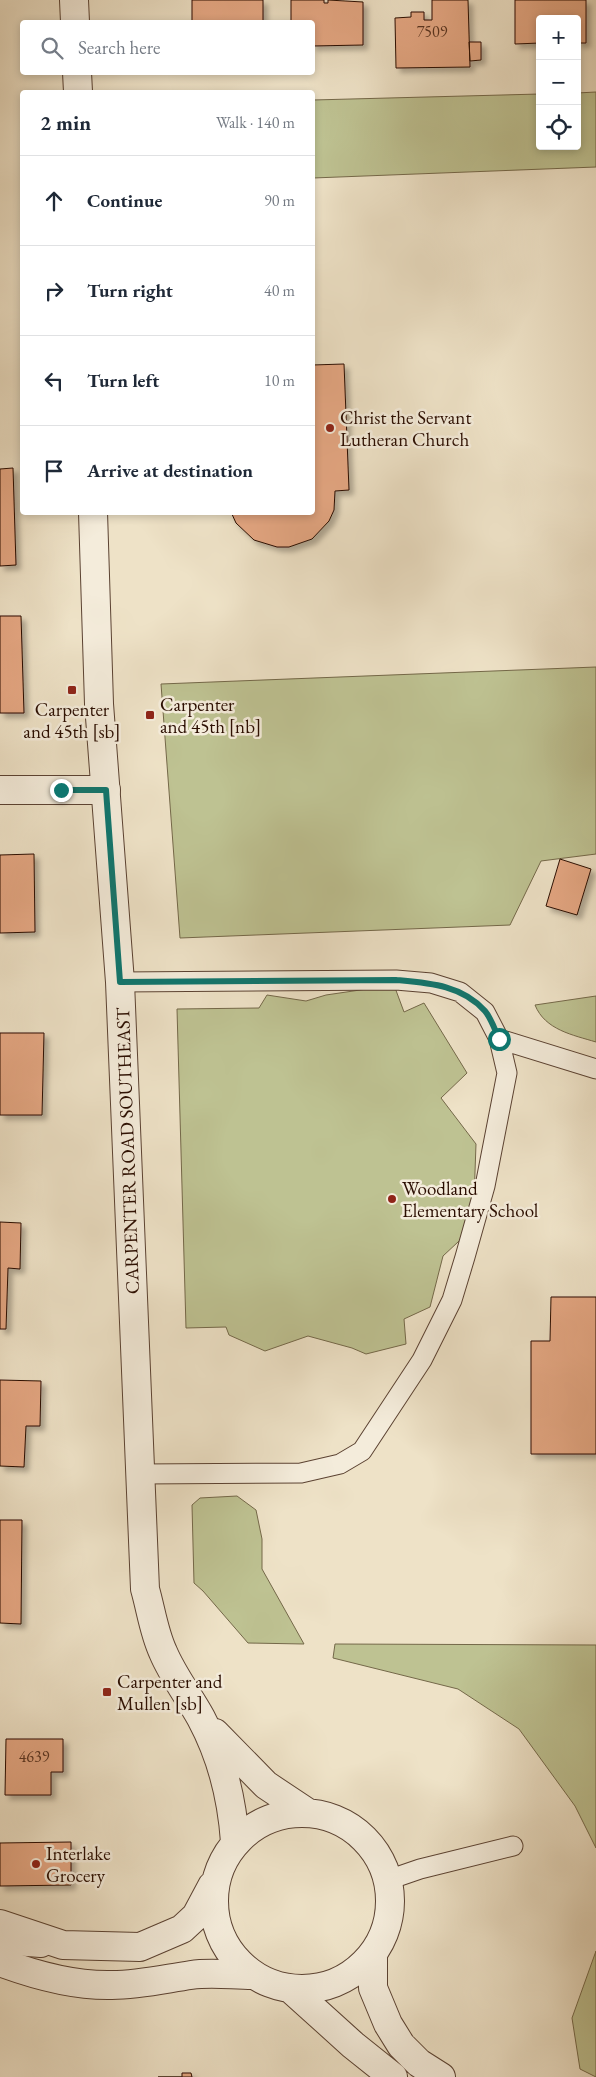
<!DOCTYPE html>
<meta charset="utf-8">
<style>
body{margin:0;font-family:"EB Garamond",serif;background:#f6f6f7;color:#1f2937}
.controls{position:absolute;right:15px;top:15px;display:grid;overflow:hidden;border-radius:5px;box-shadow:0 2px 8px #0003}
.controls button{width:45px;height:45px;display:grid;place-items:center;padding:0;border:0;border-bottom:1px solid #e0e1e3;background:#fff;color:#1f2937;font:25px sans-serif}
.stop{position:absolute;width:15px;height:15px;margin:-11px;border:4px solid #0f766e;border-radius:50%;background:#fff}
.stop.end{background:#0f766e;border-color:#fff;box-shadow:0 1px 5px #0008}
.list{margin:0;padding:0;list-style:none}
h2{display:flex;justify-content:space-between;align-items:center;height:65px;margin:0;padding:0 20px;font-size:21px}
h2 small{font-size:16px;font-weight:400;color:#747a83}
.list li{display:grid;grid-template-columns:32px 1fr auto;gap:15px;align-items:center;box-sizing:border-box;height:90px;padding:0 20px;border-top:1px solid #e0e1e3}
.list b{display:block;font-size:19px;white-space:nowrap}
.list em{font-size:16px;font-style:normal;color:#747a83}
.icon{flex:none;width:28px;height:28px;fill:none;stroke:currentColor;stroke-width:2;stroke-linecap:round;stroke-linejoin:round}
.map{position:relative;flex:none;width:596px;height:2077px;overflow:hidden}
.search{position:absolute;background:#fff;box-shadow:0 2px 8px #0003;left:20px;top:20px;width:295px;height:55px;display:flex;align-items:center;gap:12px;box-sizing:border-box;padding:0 18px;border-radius:5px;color:#747a83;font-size:19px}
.panel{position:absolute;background:#fff;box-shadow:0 2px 8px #0003;left:20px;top:90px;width:295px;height:425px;border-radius:5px}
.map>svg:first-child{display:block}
</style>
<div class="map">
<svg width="596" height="2077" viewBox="0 0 596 2077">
<defs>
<filter id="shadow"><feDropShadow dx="4.5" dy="4.5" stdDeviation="2.5" flood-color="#0004"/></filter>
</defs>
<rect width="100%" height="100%" fill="#eee2c7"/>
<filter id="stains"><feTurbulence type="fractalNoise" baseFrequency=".004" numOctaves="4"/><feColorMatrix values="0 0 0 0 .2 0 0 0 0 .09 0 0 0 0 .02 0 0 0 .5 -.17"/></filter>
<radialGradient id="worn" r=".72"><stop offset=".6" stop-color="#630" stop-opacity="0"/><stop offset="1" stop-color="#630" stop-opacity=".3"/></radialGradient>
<path fill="#bec292" stroke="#746849" d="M 596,92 L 596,167 L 313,178 L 313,100 L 540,94 L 540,146 L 577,146 L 577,93 Z
M 596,667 L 596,854 L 541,861 L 510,925 L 180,938 L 161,684 Z
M 394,985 L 404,1012 L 424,1003 L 467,1073 L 441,1098 L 476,1144 L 473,1228 L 443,1256 L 430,1307 L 404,1319 L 406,1344 L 366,1354 L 352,1348 L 308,1336 L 265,1351 L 229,1335 L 226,1327 L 186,1328 L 177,1009 L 259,1008 L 267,995 L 306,1001 L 326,995 Z
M 596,996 L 596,1042 C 573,1035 545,1030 535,1005 Z
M 237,1496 L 256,1510 L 262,1539 L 262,1569 L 304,1644 L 248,1643 L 203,1591 L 194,1583 L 192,1505 L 200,1498 Z
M 335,1644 L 596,1645 L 596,1848 L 575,1806 L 519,1729 L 458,1689 L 333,1658 Z
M 596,1951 L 596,2077 L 580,2069 L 572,2018 Z"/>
<path fill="#e5a783" stroke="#2a0d00" filter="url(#shadow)" d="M 192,0 L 263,0 L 263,22 L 192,22 Z
M 291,0 L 324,0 L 324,3 L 328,3 L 328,0 L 363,2 L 363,45 L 312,46 L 312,22 L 291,22 Z
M 432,0 L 468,0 L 470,67 L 396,68 L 395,18 L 411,17 L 411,12 L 424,12 L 424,20 L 432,20 Z
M 515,0 L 586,0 L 586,43 L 577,43 L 577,19 L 540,19 L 540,43 L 515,44 Z
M 469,42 L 481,42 L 481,60 L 470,61 Z
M 344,364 L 349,490 L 335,491 L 334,510 L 329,521 L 312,539 L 289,547 L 277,547 L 254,540 L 236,523 L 231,512 L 312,512 L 312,365 Z
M 13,468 L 16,565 L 0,566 L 0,469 Z
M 0,616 L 21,616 L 24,713 L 0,713 Z
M 34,854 L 35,932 L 0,933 L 0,855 Z
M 560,859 L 591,869 L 577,915 L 546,906 Z
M 0,1033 L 44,1033 L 42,1115 L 0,1115 Z
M 0,1222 L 21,1223 L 20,1269 L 8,1268 L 6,1329 L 0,1329 Z
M 551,1297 L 596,1297 L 596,1454 L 531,1454 L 531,1341 L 550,1341 Z
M 0,1380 L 41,1381 L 40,1426 L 26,1426 L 24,1467 L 0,1466 Z
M 0,1520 L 22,1520 L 21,1624 L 0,1623 Z
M 6,1739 L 63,1739 L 63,1772 L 51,1772 L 51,1795 L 5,1795 Z
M 71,1842 L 71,1885 L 0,1886 L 0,1843 Z
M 182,2073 L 191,2073 L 192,2077 L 158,2077 L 182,2077 Z"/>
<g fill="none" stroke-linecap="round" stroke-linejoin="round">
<defs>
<path id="service" d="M 120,982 L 396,980 L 431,983 L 460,992 L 485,1012 L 499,1039 L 507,1073 L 485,1186 L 465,1257 L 452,1300 L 422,1360 L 362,1451 L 340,1464 L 301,1473 L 141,1474
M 499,1039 L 596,1069
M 388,1880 L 420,1869 L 513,1846"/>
<path id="minor" d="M 0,790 L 106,790
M 0,1940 L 41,1943"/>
<path id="tertiary" d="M 74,0 L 75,22
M 77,72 L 78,92
M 93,512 L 99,704 L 120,982 L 145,1589 C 151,1610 154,1633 163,1652 C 173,1676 189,1696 201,1718 C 222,1757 232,1798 235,1842
M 215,1733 L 266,1785 L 308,1813
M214 1901a88 88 0 1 1 176 0a88 88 0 1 1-176 0Z
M 0,1924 L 63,1945 L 140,1947 L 182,1929 L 196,1916 L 212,1886
M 373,1955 L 373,1988 L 388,2024 L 401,2045 L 419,2063 L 441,2077
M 0,1962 C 35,1975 73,1986 112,1985 C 139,1985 164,1979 191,1975 C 211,1972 232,1975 252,1975
M 291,1989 L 353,2045 L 393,2077"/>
</defs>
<use href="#service" stroke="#5b4232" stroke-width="21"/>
<use href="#minor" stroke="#5b4232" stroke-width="30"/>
<use href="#tertiary" stroke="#5b4232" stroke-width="30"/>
<use href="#service" stroke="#f4ecdb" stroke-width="19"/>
<use href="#minor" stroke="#f4ecdb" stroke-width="28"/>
<use href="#tertiary" stroke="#f4ecdb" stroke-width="28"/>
</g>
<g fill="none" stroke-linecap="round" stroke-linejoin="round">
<path stroke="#0f766e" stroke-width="6" d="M 61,790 L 106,790 L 120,982 L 396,980 C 429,983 462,985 485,1011 C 491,1018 495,1030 499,1039"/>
</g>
<g fill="#8f2418" stroke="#f4ecdb" stroke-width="2">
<circle cx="330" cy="428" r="5"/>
<rect x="67" y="685" width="10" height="10" rx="2.5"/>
<rect x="145" y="710" width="10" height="10" rx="2.5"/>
<circle cx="392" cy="1199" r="5"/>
<rect x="102" y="1687" width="10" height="10" rx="2.5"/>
<circle cx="36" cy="1864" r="5"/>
</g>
<g text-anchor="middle" stroke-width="5" stroke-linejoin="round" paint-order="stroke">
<g font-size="16" fill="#593421">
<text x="432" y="37">7509</text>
<text x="34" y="1762">4639</text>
</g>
<g font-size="19" fill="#2a0d00" stroke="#f4ecdb" text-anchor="start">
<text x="340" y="424">Christ the Servant<tspan x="340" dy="22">Lutheran Church</tspan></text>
<text x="160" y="711">Carpenter<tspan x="160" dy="22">and 45th [nb]</tspan></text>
<text x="72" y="716" text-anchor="middle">Carpenter<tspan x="72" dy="22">and 45th [sb]</tspan></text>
<text x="402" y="1195">Woodland<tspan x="402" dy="22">Elementary School</tspan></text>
<text x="117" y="1688">Carpenter and<tspan x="117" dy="22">Mullen [sb]</tspan></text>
<text x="46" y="1860">Interlake<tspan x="46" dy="22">Grocery</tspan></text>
</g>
<g font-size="19" fill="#2a0d00" stroke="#f4ecdb">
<text transform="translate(127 1151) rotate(-92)" y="7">CARPENTER ROAD SOUTHEAST</text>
</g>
</g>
<rect width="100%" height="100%" filter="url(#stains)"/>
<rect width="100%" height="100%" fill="url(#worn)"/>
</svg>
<div class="controls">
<button>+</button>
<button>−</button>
<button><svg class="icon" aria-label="locate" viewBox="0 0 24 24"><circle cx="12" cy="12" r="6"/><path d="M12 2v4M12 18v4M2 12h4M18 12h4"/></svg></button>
</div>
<div class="stop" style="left:499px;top:1039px"></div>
<div class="stop end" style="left:61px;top:790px"></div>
<div class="search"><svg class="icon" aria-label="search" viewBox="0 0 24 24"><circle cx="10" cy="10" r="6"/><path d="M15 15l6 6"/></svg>Search here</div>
<section class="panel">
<h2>2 min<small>Walk · 140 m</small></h2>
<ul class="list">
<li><svg class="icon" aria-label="ahead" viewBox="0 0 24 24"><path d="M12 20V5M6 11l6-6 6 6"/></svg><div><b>Continue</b></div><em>90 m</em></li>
<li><svg class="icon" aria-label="right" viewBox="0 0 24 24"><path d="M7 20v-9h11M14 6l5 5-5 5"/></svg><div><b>Turn right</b></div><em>40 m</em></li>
<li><svg class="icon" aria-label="left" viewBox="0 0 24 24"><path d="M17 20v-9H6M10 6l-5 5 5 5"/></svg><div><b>Turn left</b></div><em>10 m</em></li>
<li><svg class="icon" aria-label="arrive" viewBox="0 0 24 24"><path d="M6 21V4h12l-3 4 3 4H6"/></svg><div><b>Arrive at destination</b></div></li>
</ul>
</section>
</div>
